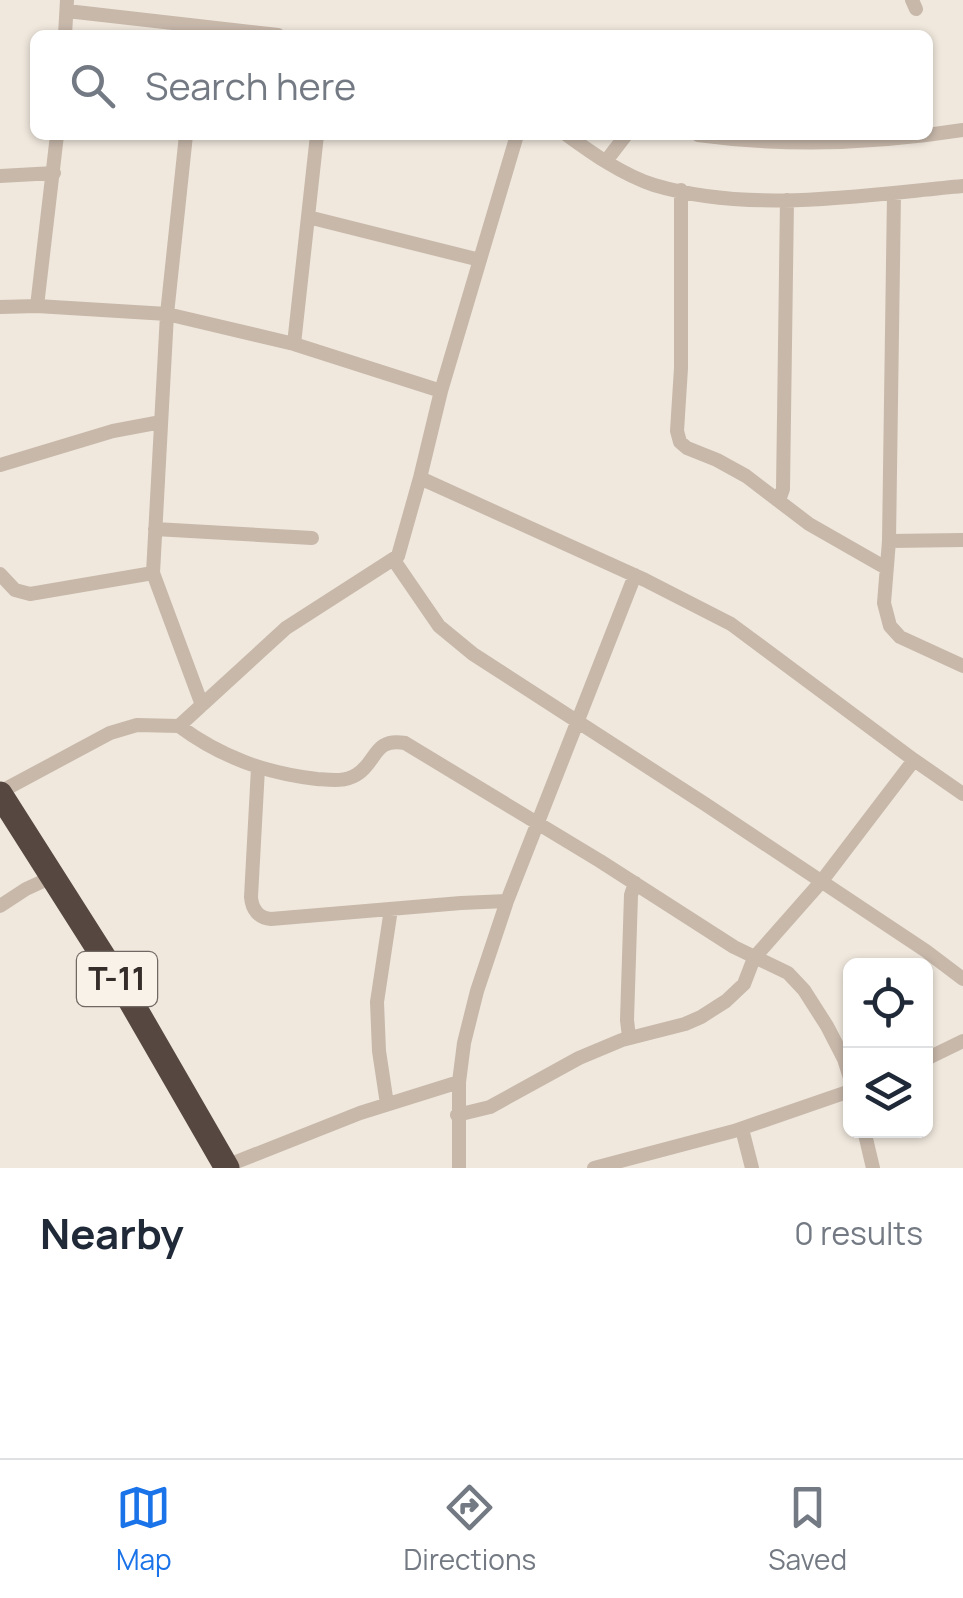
<!DOCTYPE html>
<style>
body{margin:0;font-family:Manrope,sans-serif;background:#f6f6f7;color:#1f2937}
.controls{position:absolute;right:30px;bottom:30px;display:grid;overflow:hidden;border-radius:15px;box-shadow:0 2px 8px #0004}
.controls button{width:90px;height:90px;display:grid;place-items:center;padding:0;border:0;border-bottom:2px solid #e0e1e3;background:#fff;color:#1f2937;font:50px sans-serif}
.list{margin:0;padding:0;list-style:none}
h2{display:flex;justify-content:space-between;align-items:center;height:130px;margin:0;padding:0 40px;font-size:42px}
h2 small{font-size:32px;font-weight:400;color:#747a83}
.icon{flex:none;width:55px;height:55px;fill:none;stroke:currentColor;stroke-width:2;stroke-linecap:round;stroke-linejoin:round}
.map{position:relative;flex:none;width:963px;height:1168px;overflow:hidden}
.search{position:absolute;background:#fff;box-shadow:0 2px 8px #0004;left:30px;right:30px;top:30px;height:110px;display:flex;align-items:center;gap:25px;box-sizing:border-box;padding:0 35px;border-radius:15px;color:#747a83;font-size:38px}
.sheet{height:290px;background:#fff}
nav{display:flex;justify-content:space-around;align-items:center;box-sizing:border-box;height:140px;border-top:2px solid #e0e1e3;background:#fff;font-size:28px;color:#747a83}
nav a{display:grid;justify-items:center;gap:5px}
nav .on{color:#1a73e8}
.map>svg:first-child{display:block}
</style>
<div class="map">
<svg width="963" height="1168" viewBox="0 0 963 1168">
<rect width="100%" height="100%" fill="#f0e8dd"/>
<g fill="none" stroke-linecap="round" stroke-linejoin="round">
<path stroke="#c7b8aa" stroke-width="14" d="M 912,0 L 916,9
M 67,11 L 278,35
M 65,35 L 67,0
M 186,135 L 167,314 L 153,573 L 202,705
M 567,135 C 593,154 623,175 654,185 C 751,214 864,195 963,186
M 698,135 C 786,147 875,144 963,130
M 606,161 L 626,135
M 0,176 L 54,173
M 681,190 L 681,368 L 677,431 L 680,442 L 687,448 L 717,460 L 746,476 L 809,524 L 886,568
M 894,193 L 889,541 L 884,603 L 890,626 L 900,637 L 963,666
M 308,217 L 480,260
M 37,306 L 57,135
M 0,307 L 37,306 L 167,314 L 294,344 L 441,391 L 420,478 L 645,580 L 731,624 L 914,760 L 963,794
M 294,344 L 317,135
M 441,391 L 517,135
M 0,465 L 113,431 L 161,422
M 779,500 L 783,489 L 787,200
M 155,529 L 312,538
M 889,541 L 963,540
M 393,559 L 439,626 L 473,654 L 705,804 L 926,951 L 963,979
M 0,574 L 15,590 L 30,594 L 153,573
M 179,726 C 221,757 265,773 317,779 C 331,780 344,782 356,775 C 377,763 373,737 405,743 L 600,861 L 734,947 L 788,973 L 804,990 L 827,1026 L 844,1059 L 850,1078
M 258,768 L 251,897 C 252,910 259,918 271,919 L 461,903 L 507,901
M 0,792 L 110,733 L 137,725 L 179,726 L 286,628 L 398,556 L 420,478
M 0,906 L 26,889 L 52,877
M 629,1037 L 627,1020 L 631,895 L 635,883
M 926,1059 L 963,1041
M 387,1104 L 379,1051 L 377,1002 L 391,909
M 457,1115 L 490,1107 L 579,1058 L 622,1040 L 685,1024 L 701,1017 L 726,1001 L 744,984 L 754,958 L 821,882 L 914,760
M 742,1129 L 752,1168
M 864,1130 L 873,1168
M 226,1166 L 360,1113 L 459,1082
M 459,1168 L 459,1082 L 464,1043 L 477,991 L 507,901 L 635,575
M 594,1168 L 734,1131 L 850,1091"/>
<path stroke="#564841" stroke-width="25" d="M 0,794 L 122,986 L 227,1168"/>
</g>
<g text-anchor="middle" stroke-width="9" stroke-linejoin="round" paint-order="stroke">
<rect fill="#f8f2e9" stroke="#706863" stroke-width="2.5" x="77" y="952" width="80" height="54" rx="8"/>
<g font-size="32" font-weight="bold" fill="#352d29">
<text x="117" y="990">T-11</text>
</g>
</g>
</svg>
<div class="controls">
<button><svg class="icon" aria-label="locate" viewBox="0 0 24 24"><circle cx="12" cy="12" r="6"/><path d="M12 2v4M12 18v4M2 12h4M18 12h4"/></svg></button>
<button><svg class="icon" aria-label="layers" viewBox="0 0 24 24"><path d="M12 4l9 5-9 5-9-5zM3 14l9 5 9-5"/></svg></button>
</div>
<div class="search"><svg class="icon" aria-label="search" viewBox="0 0 24 24"><circle cx="10" cy="10" r="6"/><path d="M15 15l6 6"/></svg>Search here</div>
</div>
<section class="sheet">
<h2>Nearby<small>0 results</small></h2>
<ul class="list">
</ul>
</section>
<nav>
<a class="on"><svg class="icon" aria-label="map" viewBox="0 0 24 24"><path d="M3 6l6-2 6 2 6-2v14l-6 2-6-2-6 2zM9 4v14M15 6v14"/></svg>Map</a>
<a><svg class="icon" aria-label="directions" viewBox="0 0 24 24"><path d="M12 3l9 9-9 9-9-9zM9 14v-3h6M13 9l2 2-2 2"/></svg>Directions</a>
<a><svg class="icon" aria-label="saved" viewBox="0 0 24 24"><path d="M7 4h10v16l-5-4-5 4z"/></svg>Saved</a>
</nav>
